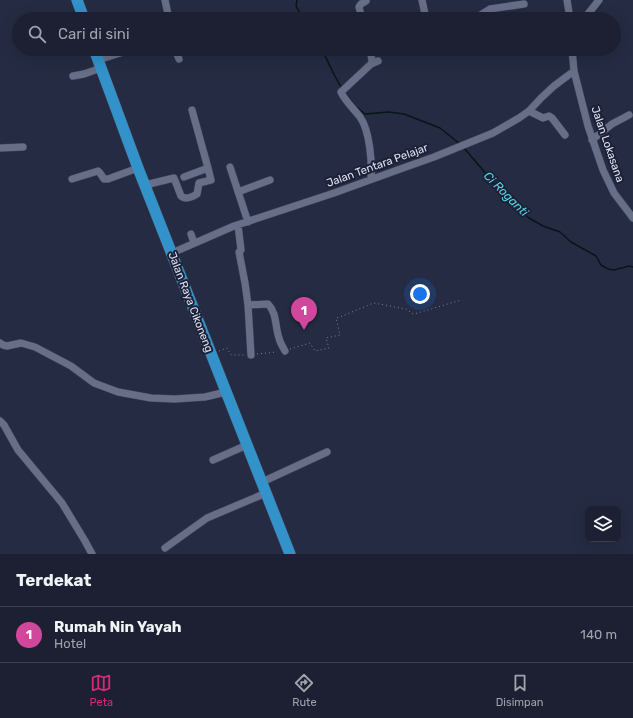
<!DOCTYPE html>
<html lang="id">
<style>
body{margin:0;font-family:Rubik,sans-serif;background:#292d3e;color:#f1f3f6}
.controls{position:absolute;right:12px;bottom:12px;display:grid;overflow:hidden;border-radius:8px;box-shadow:0 4px 16px #0002}
.controls button{width:36px;height:36px;display:grid;place-items:center;padding:0;border:0;border-bottom:1px solid #3a3e4d;background:#1c2032;color:#f1f3f6;font:20px sans-serif}
.you{position:absolute;left:420px;top:294px;width:14px;height:14px;margin:-10px;border:3px solid #fff;border-radius:50%;background:#1a73e8;box-shadow:0 0 0 6px #1a73e833}
.badge{display:grid;place-items:center;width:26px;height:26px;border-radius:50%;background:#db2777;color:#fff;font-size:13px;font-weight:700}
.pin{position:absolute;translate:-50% -33px;filter:drop-shadow(0 1px 2px #0008)}
.pin::after{content:'';position:absolute;top:21px;width:14px;height:12px;background:inherit;clip-path:polygon(0 0,100% 0,50% 100%)}
.list{margin:0;padding:0;list-style:none}
h2{display:flex;justify-content:space-between;align-items:center;height:52px;margin:0;padding:0 16px;font-size:17px}
h2 small{font-size:13px;font-weight:400;color:#a0a3ac}
.list li{display:grid;grid-template-columns:26px 1fr auto;gap:12px;align-items:center;box-sizing:border-box;height:56px;padding:0 16px;border-top:1px solid #3a3e4d}
.list b{display:block;font-size:15px;white-space:nowrap}
.list p{margin:0;font-size:13px;white-space:nowrap;color:#a0a3ac}
.list em{font-size:13px;font-style:normal;color:#a0a3ac}
.icon{flex:none;width:22px;height:22px;fill:none;stroke:currentColor;stroke-width:2;stroke-linecap:round;stroke-linejoin:round}
.map{position:relative;flex:none;width:633px;height:554px;overflow:hidden}
.search{position:absolute;background:#1c2032;box-shadow:0 4px 16px #0002;left:12px;right:12px;top:12px;height:44px;display:flex;align-items:center;gap:10px;box-sizing:border-box;padding:0 14px;border-radius:22px;color:#a0a3ac;font-size:15px}
.sheet{height:108px;background:#1c2032}
nav{display:flex;justify-content:space-around;align-items:center;box-sizing:border-box;height:56px;border-top:1px solid #3a3e4d;background:#1c2032;font-size:11px;color:#a0a3ac}
nav a{display:grid;justify-items:center;gap:2px}
nav .on{color:#db2777}
.map>svg:first-child{display:block}
</style>
<div class="map">
<svg width="633" height="554" viewBox="0 0 633 554">
<rect width="100%" height="100%" fill="#252b42"/>
<g fill="none" stroke-linecap="round" stroke-linejoin="round">
<path stroke="#071618" stroke-width="1.5" d="M 297,0 L 296,6 L 303,19
M 321,49 C 329,61 333,76 342,88
M 345,93 L 355,106 L 365,114 L 389,112 L 404,114 L 440,128 L 460,144
M 464,148 L 482,169 L 493,183 L 508,194 L 521,211 L 529,218 L 543,226 L 560,232 L 571,242 L 596,256 L 601,265 L 608,269 L 614,270 L 629,266 L 633,267"/>
<defs>
<path id="minor" d="M 165,0 L 169,19
M 422,0 L 426,19
M 567,0 L 570,19
M 362,19 L 359,7 L 361,4 L 366,1
M 439,19 L 453,17 L 472,18 L 479,16 L 490,9 L 524,4
M 584,19 L 599,0
M 175,49 L 179,59
M 370,49 L 372,61 L 371,64
M 572,49 L 574,71 L 588,126 L 603,170 L 614,193 L 633,218
M 98,60 L 133,49
M 73,76 L 84,74 L 101,68
M 192,110 L 208,168
M 529,111 L 543,118 L 549,116 L 552,118 L 565,135
M 592,140 L 612,124 L 629,115
M 0,148 L 23,147
M 230,167 L 248,222
M 72,179 L 98,171 L 100,173 L 104,179 L 108,179 L 138,168
M 371,179 C 372,162 370,131 360,117 C 354,109 345,101 341,92 L 371,64 L 378,61
M 145,185 L 174,178 L 181,196 C 185,200 193,197 197,194 L 199,183 L 211,180 L 208,168 L 184,177
M 238,192 L 270,180
M 238,225 L 241,250 L 239,252 L 245,283 L 248,305 L 251,355
M 191,234 L 194,243
M 172,253 L 234,226 L 334,193 L 403,168 L 434,157 L 493,133 L 519,118 L 529,111 L 541,98 L 554,86 L 574,71
M 248,305 L 268,304 C 277,313 275,327 279,338 C 280,343 283,347 285,351
M 0,343 L 3,345 L 7,346 L 21,343 L 35,347 L 71,366 L 94,383 L 118,392 L 151,398 L 175,399 L 205,397 L 226,392
M 0,421 L 4,425 L 18,450 L 62,503 L 85,541 L 92,554
M 213,460 L 247,445
M 262,482 L 327,452
M 165,548 L 207,518 L 266,493"/>
<path id="highway" d="M 77,0 L 84,19
M 94,49 L 138,168 L 290,554"/>
</defs>
<use href="#minor" stroke="#414558" stroke-width="8"/>
<use href="#highway" stroke="#414558" stroke-width="12"/>
<path stroke="#7c8194" stroke-width="1" stroke-dasharray="1 3" stroke-linecap="butt" d="M 290,349 L 310,343 L 315,351 L 329,348 L 326,338 L 340,335 L 336,318 L 340,317 L 371,304 L 374,303 L 406,309 L 413,314 L 414,314 L 461,300
M 219,351 L 227,348 L 231,355 L 244,355
M 257,354 L 277,352"/>
<use href="#minor" stroke="#666e88" stroke-width="7"/>
<use href="#highway" stroke="#3392c9" stroke-width="11"/>
</g>
<g text-anchor="middle" stroke-width="4" stroke-linejoin="round" paint-order="stroke">
<g font-size="11" fill="#dfe3f2" stroke="#1c2137">
<text transform="translate(608 144) rotate(71)" y="4">Jalan Lokasana</text>
<text transform="translate(377 165) rotate(-20)" y="4">Jalan Tentara Pelajar</text>
<text transform="translate(191 302) rotate(69)" y="4">Jalan Raya Cikoneng</text>
</g>
<g font-size="12" font-style="italic" fill="#57d4e0" stroke="#1c2137">
<text transform="translate(506 194) rotate(45)" y="4">Ci Roganti</text>
</g>
</g>
</svg>
<div class="controls">
<button><svg class="icon" aria-label="layers" viewBox="0 0 24 24"><path d="M12 4l9 5-9 5-9-5zM3 14l9 5 9-5"/></svg></button>
</div>
<div class="you"></div>
<div class="pin badge" style="left:304px;top:330px;background:#d1479c">1</div>
<div class="search"><svg class="icon" aria-label="search" viewBox="0 0 24 24"><circle cx="10" cy="10" r="6"/><path d="M15 15l6 6"/></svg>Cari di sini</div>
</div>
<section class="sheet">
<h2>Terdekat<small></small></h2>
<ul class="list">
<li><span class="badge" style="background:#d1479c">1</span><div><b>Rumah Nin Yayah</b><p>Hotel</p></div><em>140 m</em></li>
</ul>
</section>
<nav>
<a class="on"><svg class="icon" aria-label="map" viewBox="0 0 24 24"><path d="M3 6l6-2 6 2 6-2v14l-6 2-6-2-6 2zM9 4v14M15 6v14"/></svg>Peta</a>
<a><svg class="icon" aria-label="directions" viewBox="0 0 24 24"><path d="M12 3l9 9-9 9-9-9zM9 14v-3h6M13 9l2 2-2 2"/></svg>Rute</a>
<a><svg class="icon" aria-label="saved" viewBox="0 0 24 24"><path d="M7 4h10v16l-5-4-5 4z"/></svg>Disimpan</a>
</nav>
